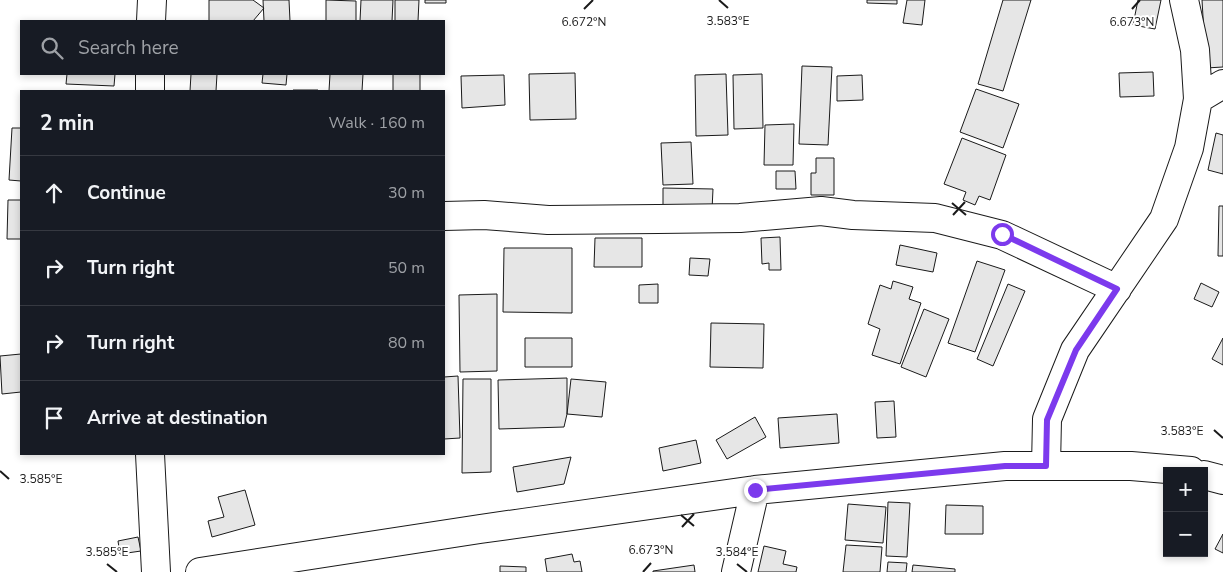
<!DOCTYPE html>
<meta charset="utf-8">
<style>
body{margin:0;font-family:"Nunito Sans",sans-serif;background:#20242c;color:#f1f3f6}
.controls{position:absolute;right:15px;bottom:15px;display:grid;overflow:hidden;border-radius:0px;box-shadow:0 2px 8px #0003}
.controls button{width:45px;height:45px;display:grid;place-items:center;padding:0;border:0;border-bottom:1px solid #363941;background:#171b24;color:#f1f3f6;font:25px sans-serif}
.stop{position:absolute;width:15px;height:15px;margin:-11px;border:4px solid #7c3aed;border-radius:50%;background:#fff}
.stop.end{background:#7c3aed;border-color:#fff;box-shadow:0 1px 5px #0008}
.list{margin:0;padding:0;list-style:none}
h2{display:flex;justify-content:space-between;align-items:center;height:65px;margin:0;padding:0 20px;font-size:21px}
h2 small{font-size:16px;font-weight:400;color:#9ea1a6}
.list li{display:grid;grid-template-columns:32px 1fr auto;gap:15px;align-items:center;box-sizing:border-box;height:75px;padding:0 20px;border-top:1px solid #363941}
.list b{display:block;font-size:19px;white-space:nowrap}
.list em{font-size:16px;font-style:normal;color:#9ea1a6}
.icon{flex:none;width:28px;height:28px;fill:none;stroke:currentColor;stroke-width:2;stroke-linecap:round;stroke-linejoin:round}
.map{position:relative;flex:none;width:1223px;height:572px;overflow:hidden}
.search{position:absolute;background:#171b24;box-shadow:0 2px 8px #0003;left:20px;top:20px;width:425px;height:55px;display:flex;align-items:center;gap:12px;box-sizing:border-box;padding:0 18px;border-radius:0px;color:#9ea1a6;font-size:19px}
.panel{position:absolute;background:#171b24;box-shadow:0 2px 8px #0003;left:20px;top:90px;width:425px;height:365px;border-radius:0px}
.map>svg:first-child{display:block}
</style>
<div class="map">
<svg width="1223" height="572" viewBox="0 0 1223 572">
<rect width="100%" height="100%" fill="#fff"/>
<path fill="#e6e6e6" stroke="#1a1a1a" d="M 209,0 L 253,0 L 264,8 L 253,21 L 209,21 Z
M 263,0 L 289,0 L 290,21 L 264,21 Z
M 326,0 L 356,1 L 356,21 L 326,21 Z
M 361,0 L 393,0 L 392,21 L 360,21 Z
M 395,0 L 419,0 L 418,21 L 395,21 Z
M 425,0 L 446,0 L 446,3 L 425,3 Z
M 867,0 L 897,0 L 897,4 L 867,3 Z
M 907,0 L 925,0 L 922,25 L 903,23 Z
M 1003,0 L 1031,0 L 1003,91 L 978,84 Z
M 1138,0 L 1161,0 L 1155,29 L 1133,25 Z
M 1202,0 L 1223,0 L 1223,67 L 1206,68 Z
M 802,66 L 832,67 L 828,145 L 799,144 Z
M 1153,72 L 1154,96 L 1120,97 L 1119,73 Z
M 575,73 L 576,119 L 530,120 L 529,74 Z
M 67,74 L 115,74 L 114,86 L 66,84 Z
M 191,74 L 217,74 L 216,91 L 190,91 Z
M 263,74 L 287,74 L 286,85 L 262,83 Z
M 330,74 L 363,74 L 362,91 L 329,91 Z
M 393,74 L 420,74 L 420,91 L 393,91 Z
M 726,74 L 728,135 L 696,136 L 695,75 Z
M 762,74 L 763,128 L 734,129 L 733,75 Z
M 504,75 L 505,105 L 462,108 L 461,76 Z
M 862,75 L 863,100 L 837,101 L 837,76 Z
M 976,89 L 1019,104 L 1003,148 L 960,132 Z
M 293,90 L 318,90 L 318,91 L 293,91 Z
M 794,124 L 793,165 L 764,165 L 765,125 Z
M 12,128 L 21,128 L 21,181 L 9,180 Z
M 1216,133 L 1223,135 L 1223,174 L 1208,170 Z
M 962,138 L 1006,155 L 990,200 L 979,196 L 975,205 L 963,200 L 966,192 L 944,184 Z
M 691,142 L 693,184 L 663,185 L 661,143 Z
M 816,158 L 834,158 L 834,195 L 811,195 L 811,173 L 816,173 Z
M 776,171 L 795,171 L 796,189 L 776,189 Z
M 663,188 L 713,189 L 712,210 L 663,210 Z
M 8,200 L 21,200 L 21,239 L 7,239 Z
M 1219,206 L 1223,206 L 1223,256 L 1218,256 Z
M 780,237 L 781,270 L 769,270 L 769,263 L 762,264 L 761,238 Z
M 595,238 L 642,238 L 642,267 L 594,267 Z
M 900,245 L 937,253 L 933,272 L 896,265 Z
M 504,248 L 572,248 L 572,313 L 503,312 Z
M 690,258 L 710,259 L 708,276 L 689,275 Z
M 977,261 L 1005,270 L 975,352 L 948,343 Z
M 893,281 L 913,287 L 909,299 L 921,303 L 900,364 L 872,355 L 880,329 L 868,324 L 880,285 L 891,289 Z
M 1201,283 L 1219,292 L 1212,307 L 1194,299 Z
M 658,284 L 658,303 L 639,303 L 639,285 Z
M 1008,284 L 1025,291 L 993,366 L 977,359 Z
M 497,294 L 497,371 L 460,372 L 459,295 Z
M 924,309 L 949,319 L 926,377 L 901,367 Z
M 711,323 L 764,324 L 763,368 L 710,367 Z
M 525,338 L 572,338 L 572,367 L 525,367 Z
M 1223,338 L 1223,365 L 1212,359 Z
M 21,354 L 21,392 L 2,394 L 0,356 Z
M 458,376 L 460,438 L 444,439 L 444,377 Z
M 567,378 L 567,414 L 564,427 L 499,429 L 498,380 Z
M 463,379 L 491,379 L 491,472 L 462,473 Z
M 571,379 L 606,382 L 602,417 L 567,414 Z
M 894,401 L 896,437 L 877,438 L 875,402 Z
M 837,414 L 839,443 L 780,448 L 778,418 Z
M 755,417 L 766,437 L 727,459 L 716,440 Z
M 696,440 L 701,463 L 663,471 L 659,448 Z
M 571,457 L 564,484 L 517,492 L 513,467 Z
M 245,490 L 255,525 L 212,537 L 208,521 L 224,517 L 218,497 Z
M 888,502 L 910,503 L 907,557 L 886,556 Z
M 848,504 L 886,507 L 883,543 L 845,540 Z
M 946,505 L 983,506 L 983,534 L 945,534 Z
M 1223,534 L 1223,553 L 1215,549 Z
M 138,537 L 141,551 L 120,554 L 118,541 Z
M 846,545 L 882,547 L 880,572 L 843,572 Z
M 764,546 L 786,551 L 783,564 L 797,567 L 796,572 L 758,572 Z
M 572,554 L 574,562 L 580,561 L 582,572 L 547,572 L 545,559 Z
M 888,562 L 907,563 L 906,572 L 887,572 Z
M 694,565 L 695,572 L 653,572 L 653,571 Z
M 913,565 L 955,569 L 955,572 L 912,572 Z
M 500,566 L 526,567 L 526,572 L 500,572 Z"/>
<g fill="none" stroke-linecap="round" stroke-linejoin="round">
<defs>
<path id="minor" d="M 1184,0 L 1195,50 L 1198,99
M 151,21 L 152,0
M 150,74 L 150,91
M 444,216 L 484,215 L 548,220 L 658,219 L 740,218 L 821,211 L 853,215 L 935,218 L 1002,235 L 1117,289
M 150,454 L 156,572
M 1046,466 L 1047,419 L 1075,350 L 1164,219 L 1189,148 L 1198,99 L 1223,84
M 1204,475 L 1223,480
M 200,572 L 480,529 L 755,490 L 1005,466 L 1131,466 L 1191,471
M 736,572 L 755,490"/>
</defs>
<use href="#minor" stroke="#1a1a1a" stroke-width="30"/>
<use href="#minor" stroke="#fff" stroke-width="28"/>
</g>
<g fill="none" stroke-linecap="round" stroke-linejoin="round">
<path stroke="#7c3aed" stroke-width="6" d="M 755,490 L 1005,466 L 1046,466 L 1047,420 L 1076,350 L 1117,289 L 1002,234"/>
</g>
<path fill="none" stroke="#1a1a1a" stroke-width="2" d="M 719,0 L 728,8M 584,9 L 593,0M 1132,9 L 1140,0M 952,203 L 966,215M 953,215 L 965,202M 1214,430 L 1223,438M 0,471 L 9,479M 681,515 L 694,526M 682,527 L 694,514M 107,564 L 117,572M 737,564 L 747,572M 643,572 L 651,563"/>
<g font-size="12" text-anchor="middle" fill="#1a1a1a" stroke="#fff" stroke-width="4" stroke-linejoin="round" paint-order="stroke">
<text x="728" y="25">3.583°E</text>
<text x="584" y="26">6.672°N</text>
<text x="1132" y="26">6.673°N</text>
<text x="1182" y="435">3.583°E</text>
<text x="41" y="483">3.585°E</text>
<text x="651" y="554">6.673°N</text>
<text x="107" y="556">3.585°E</text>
<text x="737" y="556">3.584°E</text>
</g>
</svg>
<div class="controls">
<button>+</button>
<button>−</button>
</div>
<div class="stop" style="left:1002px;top:234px"></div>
<div class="stop end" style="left:755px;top:490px"></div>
<div class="search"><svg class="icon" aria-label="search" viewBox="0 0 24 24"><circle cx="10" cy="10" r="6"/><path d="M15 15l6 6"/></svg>Search here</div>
<section class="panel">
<h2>2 min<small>Walk · 160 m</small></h2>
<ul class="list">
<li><svg class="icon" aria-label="ahead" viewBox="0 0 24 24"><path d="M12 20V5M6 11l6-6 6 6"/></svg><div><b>Continue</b></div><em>30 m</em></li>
<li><svg class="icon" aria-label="right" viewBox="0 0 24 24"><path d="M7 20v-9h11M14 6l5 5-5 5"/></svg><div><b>Turn right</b></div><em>50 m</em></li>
<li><svg class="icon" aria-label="right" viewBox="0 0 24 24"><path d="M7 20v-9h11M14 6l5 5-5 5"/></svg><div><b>Turn right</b></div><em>80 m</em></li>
<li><svg class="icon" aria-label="arrive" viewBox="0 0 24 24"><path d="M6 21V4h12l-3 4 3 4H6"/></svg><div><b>Arrive at destination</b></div></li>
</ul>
</section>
</div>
